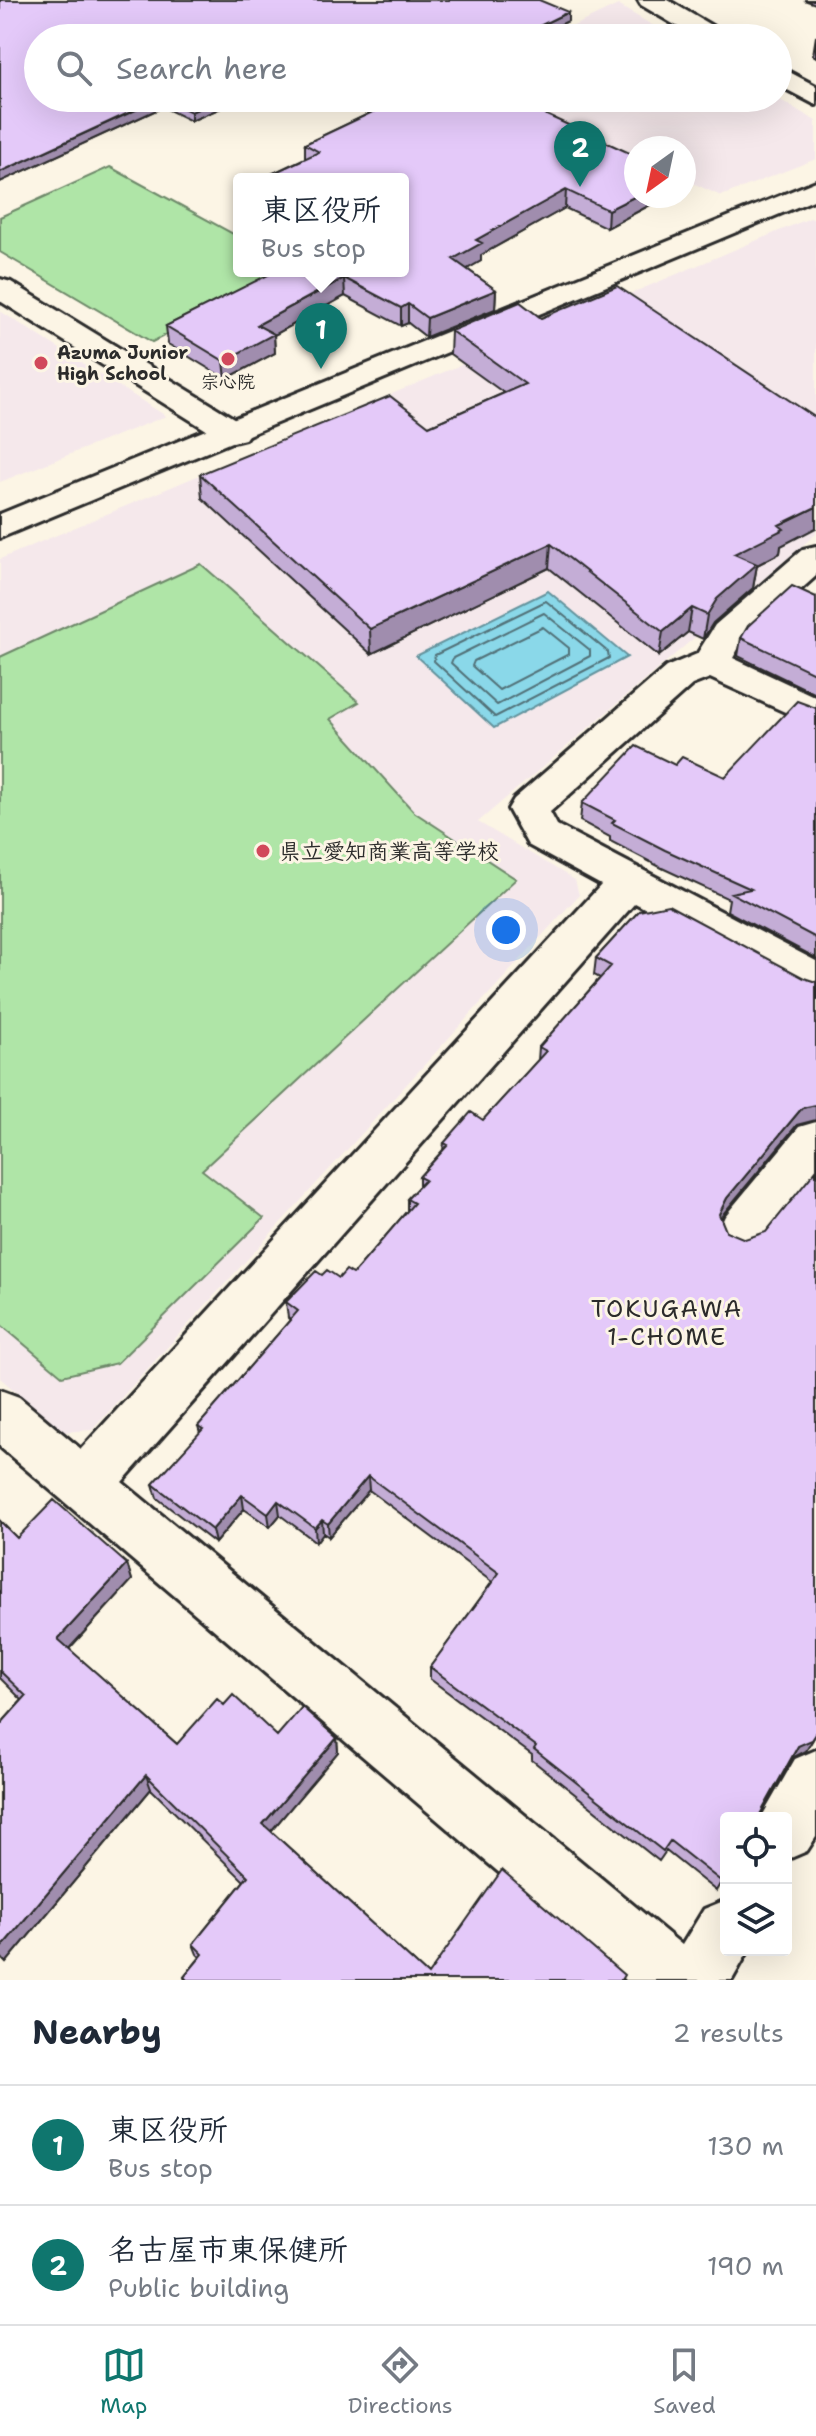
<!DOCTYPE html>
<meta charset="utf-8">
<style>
body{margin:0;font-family:"Shantell Sans","Klee One",sans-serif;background:#f6f6f7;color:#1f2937}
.controls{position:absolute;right:24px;bottom:24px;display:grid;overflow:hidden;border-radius:8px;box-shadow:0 8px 32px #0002}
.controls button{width:72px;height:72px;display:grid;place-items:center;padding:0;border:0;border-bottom:2px solid #e0e1e3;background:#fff;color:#1f2937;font:40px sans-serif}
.compass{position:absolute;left:624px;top:136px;width:72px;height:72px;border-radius:50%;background:#fff;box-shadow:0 8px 32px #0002;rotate:213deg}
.you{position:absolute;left:506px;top:930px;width:28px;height:28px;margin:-20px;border:6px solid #fff;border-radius:50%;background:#1a73e8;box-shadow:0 0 0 12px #1a73e833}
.badge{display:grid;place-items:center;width:52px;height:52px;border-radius:50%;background:#0f766e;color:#fff;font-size:26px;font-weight:700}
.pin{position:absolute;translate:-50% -66px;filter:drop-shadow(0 2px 4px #0008)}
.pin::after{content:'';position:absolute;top:42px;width:28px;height:24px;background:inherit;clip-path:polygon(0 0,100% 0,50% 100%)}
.popup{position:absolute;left:233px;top:173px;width:176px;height:104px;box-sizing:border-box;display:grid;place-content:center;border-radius:8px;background:#fff;filter:drop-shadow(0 2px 6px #0005);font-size:26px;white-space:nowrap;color:#747a83}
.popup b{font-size:30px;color:#1f2937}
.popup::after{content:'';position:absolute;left:50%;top:100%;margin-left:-16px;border:16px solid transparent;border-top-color:#fff}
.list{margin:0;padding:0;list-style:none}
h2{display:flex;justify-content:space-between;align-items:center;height:104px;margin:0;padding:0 32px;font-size:34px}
h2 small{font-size:26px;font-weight:400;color:#747a83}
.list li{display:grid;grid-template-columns:52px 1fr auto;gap:24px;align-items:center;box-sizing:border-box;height:120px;padding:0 32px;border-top:2px solid #e0e1e3}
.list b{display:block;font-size:30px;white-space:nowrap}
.list p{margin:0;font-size:26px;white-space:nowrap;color:#747a83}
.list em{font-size:26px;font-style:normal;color:#747a83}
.icon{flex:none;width:44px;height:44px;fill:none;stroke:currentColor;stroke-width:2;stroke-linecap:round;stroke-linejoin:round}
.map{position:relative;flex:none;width:816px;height:1980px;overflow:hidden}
.search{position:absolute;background:#fff;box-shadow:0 8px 32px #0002;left:24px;right:24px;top:24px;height:88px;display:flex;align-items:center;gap:20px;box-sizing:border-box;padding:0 28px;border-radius:44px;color:#747a83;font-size:30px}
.sheet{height:344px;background:#fff}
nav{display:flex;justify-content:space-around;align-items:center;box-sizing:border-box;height:112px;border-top:2px solid #e0e1e3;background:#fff;font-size:22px;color:#747a83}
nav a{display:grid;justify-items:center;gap:4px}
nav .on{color:#0f766e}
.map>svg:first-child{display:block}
</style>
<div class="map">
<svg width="816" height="1980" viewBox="0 0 816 1980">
<rect width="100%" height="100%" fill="#fcf5e5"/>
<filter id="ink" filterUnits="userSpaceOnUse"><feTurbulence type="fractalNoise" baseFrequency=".0125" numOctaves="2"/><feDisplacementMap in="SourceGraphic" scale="16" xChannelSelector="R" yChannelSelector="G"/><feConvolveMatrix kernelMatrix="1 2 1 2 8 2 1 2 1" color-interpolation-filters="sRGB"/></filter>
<g filter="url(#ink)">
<path fill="#f5e8eb" d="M 618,5 L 674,38 L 548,38 Z
M 509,98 L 777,98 L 816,121 L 816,159 L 721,196 L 684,179 L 684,148 L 636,148 L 636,157 Z
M 810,218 L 816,220 L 816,534 L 478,822 L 575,880 L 579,895 L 92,1430 L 62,1432 L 0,1378 L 0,559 Z
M 0,311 L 166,416 L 0,482 Z"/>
<path fill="#afe5a7" stroke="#6d8869" stroke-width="2" d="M 110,167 L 239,237 L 239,271 L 291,271 L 152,342 L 0,252 L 0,217 Z
M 201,564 L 359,702 L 330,719 L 414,812 L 516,879 L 202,1170 L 264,1218 L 117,1363 L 62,1376 L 0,1324 L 0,657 Z"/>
<path fill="#8ad8e9" stroke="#64939d" stroke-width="2" d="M 548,591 L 627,657 L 494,728 L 416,656 Z"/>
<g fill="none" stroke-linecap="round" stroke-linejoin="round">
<path stroke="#517077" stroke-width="2" d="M 546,601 L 608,652 L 609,658 L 495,717 L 434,661 L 435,655 Z
M 544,613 L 590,650 L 590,656 L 497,705 L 451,663 L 453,658 Z
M 543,627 L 569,648 L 569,654 L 499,690 L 472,666 L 474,661 Z"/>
<defs>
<path id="minor" d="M 0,279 L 11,282 L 245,425 L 250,432 L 245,439 L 233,442 L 221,439 L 0,301 Z
M 816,546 L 816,576 L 742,642 L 733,658 L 816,697 L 816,726 L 710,678 L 692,685 L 550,812 L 557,825 L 816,961 L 816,998 L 801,993 L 635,903 L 122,1482 L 682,1945 L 704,1909 L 726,1900 L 726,1950 L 749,1950 L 732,1980 L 625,1980 L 0,1447 L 0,1390 L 19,1397 L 81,1449 L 601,885 L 528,845 L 508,809 L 514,799 L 666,667 L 697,654 L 715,625 L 803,549 Z
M 816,1122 L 816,1175 L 759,1246 L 742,1252 L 725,1246 L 718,1231 L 725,1216 L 799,1127 Z
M 816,1750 L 816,1837 L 807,1851 L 786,1860 L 786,1818 L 761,1818 L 795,1759 Z"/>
<path id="tertiary" d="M 638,0 L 668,0 L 724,33 L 728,38 L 697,38 L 641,5 Z
M 778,66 L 816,86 L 816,105 L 778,85 Z
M 816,181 L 816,199 L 0,538 L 0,514 Z"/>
</defs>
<use href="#minor" stroke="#2b2b2b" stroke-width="6"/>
<use href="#tertiary" stroke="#2b2b2b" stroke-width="6"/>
<use href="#minor" fill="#fcf5e5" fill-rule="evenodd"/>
<use href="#tertiary" fill="#fcf5e5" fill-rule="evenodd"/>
</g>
<path fill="#c4add6" stroke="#2b2b2b" stroke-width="2" d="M 0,0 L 568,21 L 533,38 L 403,38 L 391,33 L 379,38 L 38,38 L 244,98 L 191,121 L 163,107 L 0,182 Z
M 804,0 L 816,0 L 816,4 Z
M 816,36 L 816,57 L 813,55 Z
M 402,98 L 533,98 L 532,108 L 636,196 L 667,196 L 607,228 L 565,208 L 481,255 L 481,261 L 467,269 L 496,290 L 495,309 L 426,337 L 408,323 L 401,326 L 345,296 L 274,335 L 275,353 L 226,379 L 168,344 L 166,326 L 276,271 L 403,271 L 403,179 L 263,179 L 263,178 L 305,158 L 305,144 Z
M 451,331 L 781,546 L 780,553 L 757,565 L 753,588 L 713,623 L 703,639 L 688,632 L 659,656 L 549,568 L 371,654 L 202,498 L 200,474 L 429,426 L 504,393 L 450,354 Z
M 816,597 L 816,694 L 738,656 L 741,638 Z
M 816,708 L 816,958 L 727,911 L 729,899 L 662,868 L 610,841 L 610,837 L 580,821 L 582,803 L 675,765 L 725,777 Z
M 639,911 L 797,1125 L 721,1218 L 816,1734 L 806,1751 L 792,1758 L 716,1891 L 666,1851 L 659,1861 L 532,1760 L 532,1755 L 430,1679 L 430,1667 L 492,1582 L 369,1490 L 329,1537 L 323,1533 L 316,1542 L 280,1515 L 270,1527 L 244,1509 L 215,1543 L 157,1498 L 153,1484 L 200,1433 L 198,1426 L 290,1320 L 288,1318 L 286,1302 L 322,1275 L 339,1278 L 353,1274 L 407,1211 L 407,1199 L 419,1186 L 419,1177 L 443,1150 L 444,1143 L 483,1120 L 538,1060 L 539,1047 L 600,978 L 594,975 L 596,958 Z
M 0,1521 L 17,1538 L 127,1564 L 132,1580 L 69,1649 L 177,1744 L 224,1705 L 277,1736 L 337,1738 L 338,1752 L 271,1831 L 428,1975 L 622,1980 L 185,1980 L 184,1977 L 200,1957 L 197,1954 L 193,1944 L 244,1881 L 151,1789 L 6,1963 L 0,1957 L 0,1725 L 22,1700 L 0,1678 Z"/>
<path fill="#a08dae" stroke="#2b2b2b" stroke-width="2" d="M 568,12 L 568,21 L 533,38 L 515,38 Z
M 391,24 L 391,33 L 379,38 L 358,38 Z
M 162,98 L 163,107 L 0,182 L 0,172 Z
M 222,98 L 244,98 L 191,121 L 191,112 Z
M 527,98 L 533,98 L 532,112 L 518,102 Z
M 566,190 L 565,208 L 481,255 L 481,261 L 453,277 L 453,259 L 476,240 Z
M 636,196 L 667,196 L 607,228 L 608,210 Z
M 344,278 L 345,296 L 274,335 L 275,353 L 226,379 L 224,361 L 257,325 Z
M 496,290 L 495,309 L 426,337 L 427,318 Z
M 408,304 L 408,323 L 401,326 L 401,308 Z
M 816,507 L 816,528 L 781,546 L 780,553 L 757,565 L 753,588 L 713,623 L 703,639 L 707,615 L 734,554 L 779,525 Z
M 551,544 L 549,568 L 371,654 L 370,629 Z
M 692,608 L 688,632 L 659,656 L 663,632 Z
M 816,1105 L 816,1120 L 797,1125 L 723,1214 L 715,1230 L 719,1214 L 727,1198 L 802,1108 Z
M 368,1476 L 369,1490 L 329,1537 L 328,1524 Z
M 242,1495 L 244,1509 L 215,1543 L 212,1530 Z
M 278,1501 L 280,1515 L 270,1527 L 268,1514 Z
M 322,1520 L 323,1533 L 316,1542 L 315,1528 Z
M 127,1564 L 132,1580 L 64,1654 L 58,1639 Z
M 816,1734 L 806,1751 L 792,1758 L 798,1746 Z
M 337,1738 L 338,1752 L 266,1837 L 263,1824 Z
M 146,1775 L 151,1789 L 6,1963 L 0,1956 L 0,1949 Z"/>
<path fill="#e4c9f9" stroke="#2b2b2b" stroke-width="2" d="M 0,0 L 539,0 L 568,12 L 515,38 L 425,38 L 391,24 L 358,38 L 38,38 L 38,98 L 161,98 L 0,172 Z
M 163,98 L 222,98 L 191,112 Z
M 402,98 L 527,98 L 518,102 L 636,156 L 636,196 L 608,210 L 566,190 L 476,240 L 482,243 L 453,259 L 496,290 L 427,318 L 408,304 L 401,308 L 344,278 L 257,325 L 274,334 L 224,361 L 166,326 L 276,271 L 403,271 L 403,179 L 265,179 L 263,178 L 319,152 L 305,144 Z
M 617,286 L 816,418 L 816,507 L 779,525 L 784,529 L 734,554 L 757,564 L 717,599 L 707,615 L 692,608 L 663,632 L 551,544 L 370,629 L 200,474 L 390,396 L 429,426 L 525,384 L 451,331 L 520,302 L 541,318 Z
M 792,586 L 816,597 L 816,674 L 741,638 L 748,626 Z
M 797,701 L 816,708 L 816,938 L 731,893 L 751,889 L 665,850 L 612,823 L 615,820 L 582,803 L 636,746 L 675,765 L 682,757 L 725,777 Z
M 668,905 L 804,978 L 816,982 L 816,1105 L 802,1108 L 727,1198 L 719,1214 L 726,1231 L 745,1239 L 766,1232 L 816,1170 L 816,1734 L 812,1740 L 798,1746 L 758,1818 L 726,1818 L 726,1874 L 722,1882 L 670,1841 L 663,1851 L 534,1749 L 536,1746 L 430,1667 L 499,1573 L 368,1476 L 328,1524 L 322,1520 L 315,1528 L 278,1501 L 268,1514 L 242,1495 L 212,1530 L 153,1484 L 203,1429 L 198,1426 L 298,1311 L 286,1302 L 316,1271 L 322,1275 L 327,1270 L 339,1278 L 346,1270 L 353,1274 L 414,1203 L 407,1199 L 425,1180 L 419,1177 L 448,1145 L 444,1143 L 471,1112 L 483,1120 L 546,1051 L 539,1047 L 611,966 L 596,958 L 639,911 Z
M 54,1500 L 127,1564 L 58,1639 L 177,1744 L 217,1699 L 224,1705 L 233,1695 L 277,1736 L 302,1707 L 337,1738 L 263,1824 L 428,1975 L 502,1870 L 624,1975 L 621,1980 L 187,1980 L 184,1977 L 203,1954 L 193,1944 L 248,1876 L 146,1775 L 0,1949 L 0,1725 L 26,1696 L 0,1671 L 0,1521 L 17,1538 Z"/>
</g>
<g fill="#d1495b" stroke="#fcf5e5" stroke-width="3">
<circle cx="228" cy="359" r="8"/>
<circle cx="41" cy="363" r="8"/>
<circle cx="263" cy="851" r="8"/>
</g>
<g text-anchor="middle" stroke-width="6" stroke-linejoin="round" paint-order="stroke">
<g font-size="18" font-weight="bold" fill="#2b2b2b" stroke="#fcf5e5" text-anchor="start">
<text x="57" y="359">Azuma Junior<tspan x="57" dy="21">High School</tspan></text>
<text x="228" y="388" text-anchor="middle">宗心院</text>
</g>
<g font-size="22" font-weight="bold" fill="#2b2b2b" stroke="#fcf5e5" text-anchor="start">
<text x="279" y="859">県立愛知商業高等学校</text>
</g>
<g font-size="24" letter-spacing="2" fill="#2b2b2b" stroke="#fcf5e5">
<text x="667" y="1317">TOKUGAWA<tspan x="667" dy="28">1-CHOME</tspan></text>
</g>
</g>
</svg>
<div class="controls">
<button><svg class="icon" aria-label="locate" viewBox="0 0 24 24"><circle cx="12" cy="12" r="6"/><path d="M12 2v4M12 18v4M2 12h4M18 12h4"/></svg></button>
<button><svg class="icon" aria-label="layers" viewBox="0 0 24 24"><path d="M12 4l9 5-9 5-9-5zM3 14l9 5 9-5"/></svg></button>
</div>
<svg class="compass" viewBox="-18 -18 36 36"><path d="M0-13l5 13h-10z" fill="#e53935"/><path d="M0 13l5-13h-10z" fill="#747a83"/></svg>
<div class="you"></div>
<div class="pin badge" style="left:321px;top:369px">1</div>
<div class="popup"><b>東区役所</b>Bus stop</div>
<div class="pin badge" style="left:580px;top:187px">2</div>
<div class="search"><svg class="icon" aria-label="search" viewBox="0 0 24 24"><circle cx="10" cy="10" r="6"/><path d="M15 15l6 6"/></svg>Search here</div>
</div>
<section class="sheet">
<h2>Nearby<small>2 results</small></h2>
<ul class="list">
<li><span class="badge">1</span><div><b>東区役所</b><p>Bus stop</p></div><em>130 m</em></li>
<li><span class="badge">2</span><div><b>名古屋市東保健所</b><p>Public building</p></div><em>190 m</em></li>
</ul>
</section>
<nav>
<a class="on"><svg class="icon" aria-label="map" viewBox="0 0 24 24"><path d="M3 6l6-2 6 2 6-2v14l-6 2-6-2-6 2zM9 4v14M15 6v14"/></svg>Map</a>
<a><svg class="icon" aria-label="directions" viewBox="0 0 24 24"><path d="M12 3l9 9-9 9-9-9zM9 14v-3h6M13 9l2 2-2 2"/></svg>Directions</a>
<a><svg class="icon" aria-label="saved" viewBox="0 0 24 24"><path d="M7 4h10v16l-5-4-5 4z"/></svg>Saved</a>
</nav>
